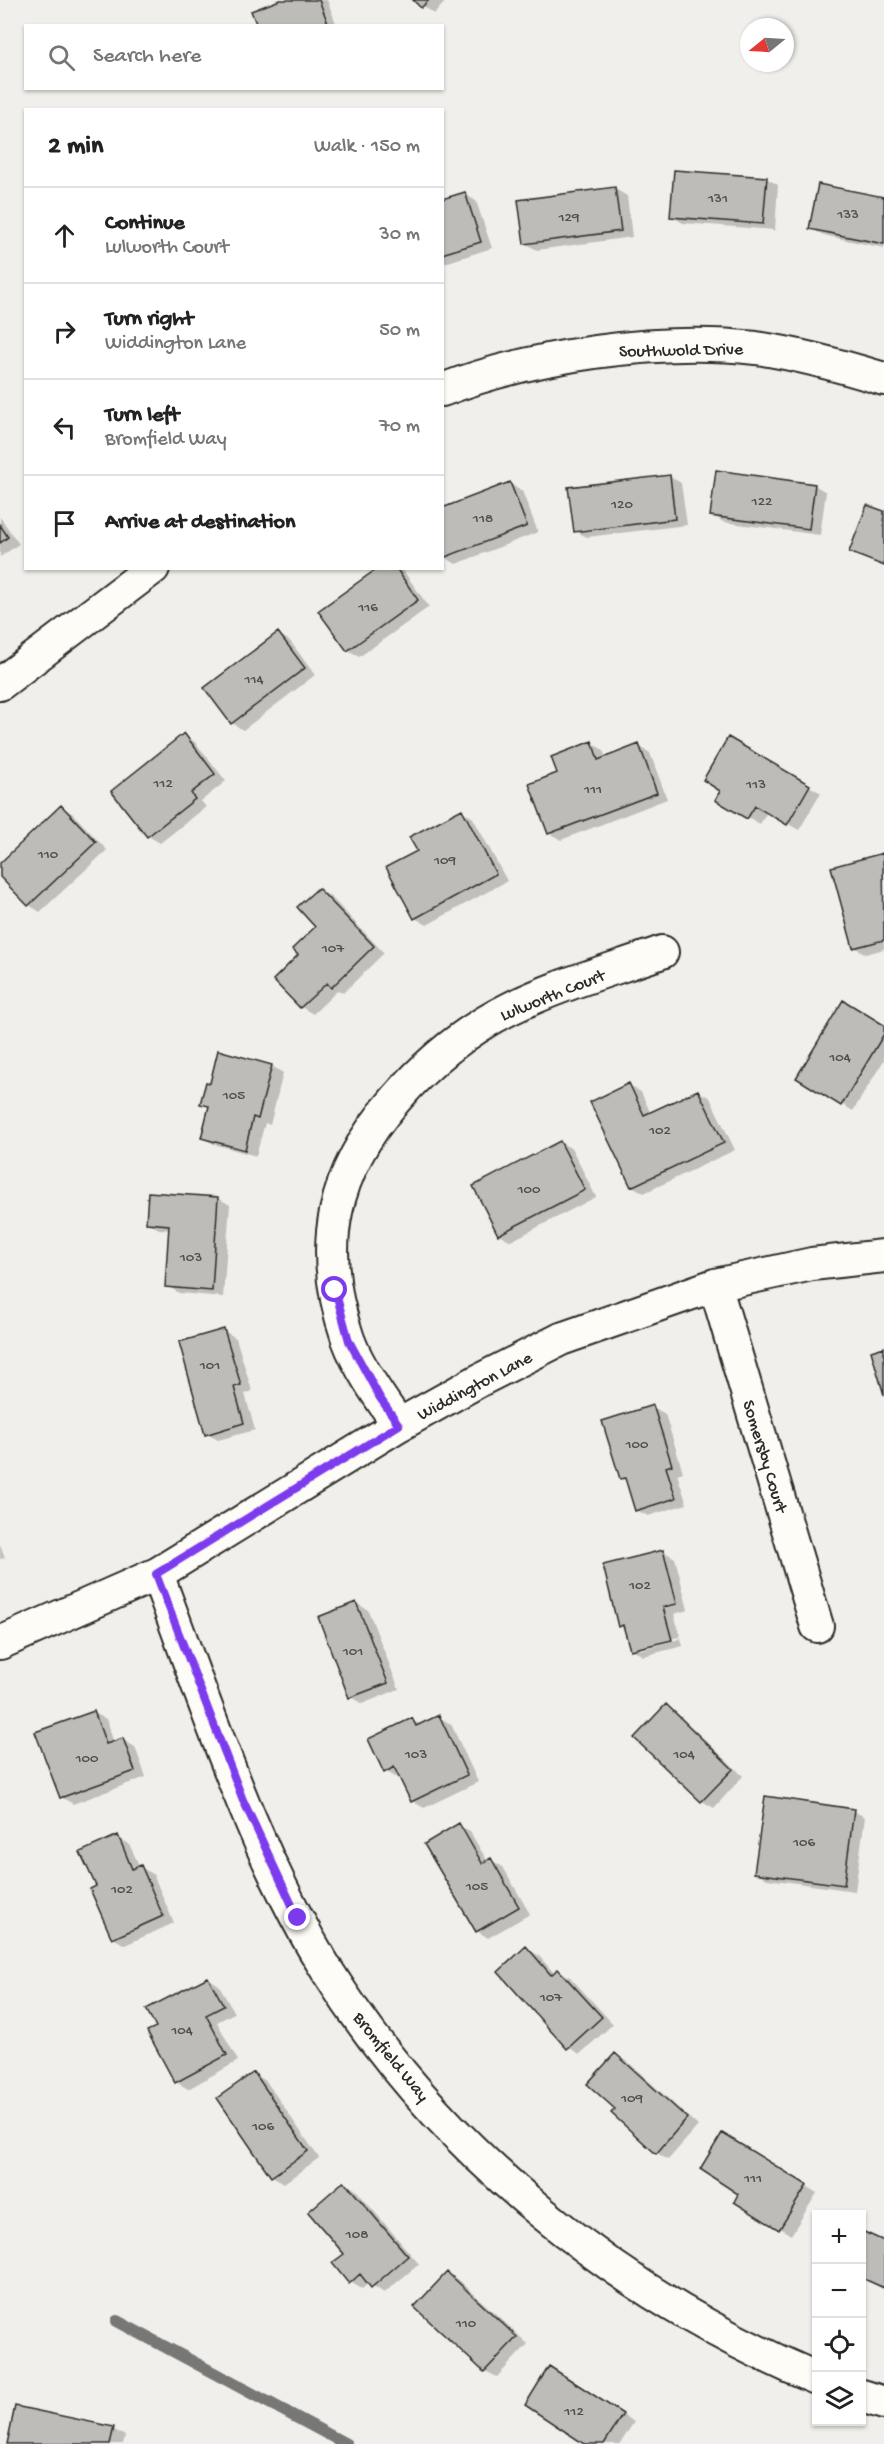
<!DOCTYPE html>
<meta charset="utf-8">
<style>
body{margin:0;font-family:"Gochi Hand",sans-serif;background:#f6f6f6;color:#222}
.controls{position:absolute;right:18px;bottom:18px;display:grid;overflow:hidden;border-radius:0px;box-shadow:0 2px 4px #0004}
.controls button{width:54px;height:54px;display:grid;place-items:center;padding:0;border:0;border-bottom:2px solid #e0e0e0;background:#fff;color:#222;font:30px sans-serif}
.compass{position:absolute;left:740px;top:18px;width:54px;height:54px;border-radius:50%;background:#fff;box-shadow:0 2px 4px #0004;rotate:252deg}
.stop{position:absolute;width:18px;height:18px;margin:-14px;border:4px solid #7c3aed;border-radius:50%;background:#fff}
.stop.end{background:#7c3aed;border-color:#fff;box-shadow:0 2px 6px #0008}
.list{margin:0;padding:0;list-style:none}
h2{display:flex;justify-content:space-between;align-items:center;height:78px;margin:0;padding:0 24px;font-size:26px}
h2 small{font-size:20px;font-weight:400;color:#767676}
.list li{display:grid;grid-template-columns:39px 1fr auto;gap:18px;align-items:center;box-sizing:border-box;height:96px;padding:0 24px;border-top:2px solid #e0e0e0}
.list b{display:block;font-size:22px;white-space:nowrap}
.list p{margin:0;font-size:20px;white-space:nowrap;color:#767676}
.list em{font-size:20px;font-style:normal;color:#767676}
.icon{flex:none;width:33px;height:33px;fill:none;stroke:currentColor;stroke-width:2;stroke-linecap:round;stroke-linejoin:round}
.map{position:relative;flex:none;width:884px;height:2444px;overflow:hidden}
.search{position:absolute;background:#fff;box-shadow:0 2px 4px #0004;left:24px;top:24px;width:420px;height:66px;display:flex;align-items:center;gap:15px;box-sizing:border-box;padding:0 21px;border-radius:0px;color:#767676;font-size:22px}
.panel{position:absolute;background:#fff;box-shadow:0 2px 4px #0004;left:24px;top:108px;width:420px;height:462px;border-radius:0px}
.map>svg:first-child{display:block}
</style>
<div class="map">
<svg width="884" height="2444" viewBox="0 0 884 2444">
<rect width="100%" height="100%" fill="#f0efeb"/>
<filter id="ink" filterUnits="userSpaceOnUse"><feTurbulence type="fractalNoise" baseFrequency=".0167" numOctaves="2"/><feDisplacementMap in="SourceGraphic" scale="12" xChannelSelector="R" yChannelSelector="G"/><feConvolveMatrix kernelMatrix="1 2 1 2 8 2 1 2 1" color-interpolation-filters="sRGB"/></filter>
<g filter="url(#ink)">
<path fill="#0003" fill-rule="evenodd" d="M 284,0 L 327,0 L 337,26 L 258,26 Z
M 415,0 L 447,0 L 434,14 Z
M 766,178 L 778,185 L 775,230 L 683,223 L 671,216 Z
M 615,189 L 627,196 L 632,237 L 537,250 L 525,243 Z
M 465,194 L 476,201 L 492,248 L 442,264 L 442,201 Z
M 884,199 L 884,248 L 823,235 L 811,228 Z
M 669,476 L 681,483 L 687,525 L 587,537 L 575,531 Z
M 510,484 L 522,491 L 538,532 L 456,564 L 444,557 L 442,510 Z
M 814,485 L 826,492 L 820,535 L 723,522 L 712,515 Z
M 0,517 L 19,544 L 0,557 Z
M 381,568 L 402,569 L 429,607 L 359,657 L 348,650 Z
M 278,634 L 290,641 L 315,675 L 243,730 L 232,723 Z
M 184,735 L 195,742 L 226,781 L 201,801 L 206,807 L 160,843 L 148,836 Z
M 729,739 L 821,793 L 799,830 L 767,812 L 760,824 L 717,799 L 722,790 Z
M 592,743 L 603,750 L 606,758 L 639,746 L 650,753 L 667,799 L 561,840 L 549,833 L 559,774 Z
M 62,807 L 73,814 L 107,850 L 40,912 L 29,905 L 0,875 L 0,866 Z
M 462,811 L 473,818 L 507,881 L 427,925 L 415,918 L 419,851 Z
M 883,854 L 884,949 L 866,954 L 854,947 Z
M 318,890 L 330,896 L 384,953 L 343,993 L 338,990 L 313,1014 L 301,1007 L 300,955 L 318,927 Z
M 884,1026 L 884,1060 L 853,1111 L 798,1078 Z
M 272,1066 L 283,1073 L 270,1125 L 265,1123 L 256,1156 L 214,1144 L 202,1138 L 210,1108 L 202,1103 Z
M 629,1085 L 641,1092 L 651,1114 L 698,1091 L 710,1098 L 735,1150 L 644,1193 L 632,1186 Z
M 560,1142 L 572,1149 L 596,1197 L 511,1241 L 499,1234 Z
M 218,1198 L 230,1205 L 223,1297 L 179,1293 L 167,1286 L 170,1230 L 159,1229 L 147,1222 Z
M 224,1331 L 236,1338 L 252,1391 L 245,1394 L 255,1430 L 218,1440 L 207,1434 Z
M 653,1407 L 665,1414 L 683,1472 L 677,1474 L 687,1504 L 648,1516 L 636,1510 L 628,1482 L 621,1478 Z
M 0,1544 L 5,1558 L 0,1559 Z
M 663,1551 L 675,1558 L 688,1610 L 674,1614 L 683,1646 L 643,1656 L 631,1649 L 626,1630 L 619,1626 ZM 679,1637 L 679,1639 L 639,1650 L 639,1646 Z
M 356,1603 L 368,1610 L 399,1689 L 362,1704 L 351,1697 Z
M 666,1706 L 677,1713 L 743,1776 L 714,1808 L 702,1801 L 637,1738 Z
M 94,1713 L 106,1719 L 114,1743 L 123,1740 L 135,1747 L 146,1777 L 73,1804 L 61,1797 Z
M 439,1717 L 451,1724 L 478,1782 L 424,1808 L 412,1801 L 400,1776 L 397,1778 L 385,1771 L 412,1720 L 421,1725 Z
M 853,1811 L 865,1817 L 855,1891 L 767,1879 L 756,1872 Z
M 459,1825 L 470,1832 L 488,1862 L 491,1860 L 503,1867 L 530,1914 L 488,1938 L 477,1931 Z
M 117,1837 L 129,1844 L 140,1867 L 153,1874 L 174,1923 L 125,1945 L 113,1938 L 98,1887 Z
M 526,1948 L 538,1955 L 555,1974 L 558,1970 L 570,1977 L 613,2024 L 580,2054 L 568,2047 Z
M 208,1978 L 219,1985 L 234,2013 L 217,2022 L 238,2061 L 188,2089 L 176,2082 L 158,2027 Z
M 615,2054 L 627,2061 L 698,2126 L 668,2160 L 657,2153 L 617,2109 Z
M 254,2074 L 266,2081 L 319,2158 L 284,2183 L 272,2176 Z
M 734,2142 L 817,2193 L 791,2235 L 736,2201 L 740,2193 Z
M 345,2183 L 356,2190 L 419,2264 L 384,2293 L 369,2283 L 362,2289 L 350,2282 L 346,2254 Z
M 862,2233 L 884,2242 L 884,2288 L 862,2279 Z
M 447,2274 L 459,2280 L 528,2344 L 497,2377 L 485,2371 Z
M 562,2375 L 634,2422 L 620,2444 L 587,2444 Z
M 113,2429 L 125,2436 L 123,2444 L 8,2444 Z"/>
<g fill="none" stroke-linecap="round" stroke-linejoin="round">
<path stroke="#777775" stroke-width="12" d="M 117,2321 L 346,2444"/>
</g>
<path fill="#bdbcb8" stroke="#2b2b2b" stroke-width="1.5" d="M 280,0 L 319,0 L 329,26 L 257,26 L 251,11 Z
M 413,0 L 429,0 L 421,8 Z
M 674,170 L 767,177 L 763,224 L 670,217 Z
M 818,184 L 884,197 L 884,244 L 809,229 Z
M 615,187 L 621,231 L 524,244 L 518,200 Z
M 465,192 L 481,242 L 442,254 L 442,199 Z
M 716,470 L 815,484 L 809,529 L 710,516 Z
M 670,475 L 675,519 L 574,532 L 568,487 Z
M 510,482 L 527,526 L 443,558 L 442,508 Z
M 867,505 L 884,511 L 884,566 L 849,552 Z
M 0,525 L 8,537 L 0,543 Z
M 378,568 L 396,568 L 418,600 L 347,651 L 318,611 Z
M 278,632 L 305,668 L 231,724 L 204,688 Z
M 184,733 L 215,774 L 191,793 L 195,799 L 147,837 L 111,791 Z
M 728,737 L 810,785 L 787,825 L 755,806 L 747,819 L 715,800 L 720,791 L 703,780 Z
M 592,741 L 598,760 L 639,744 L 657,793 L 548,834 L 529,784 L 557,773 L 551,757 Z
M 61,805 L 96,842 L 28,906 L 0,877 L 0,863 Z
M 462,809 L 496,874 L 414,919 L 386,867 L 417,851 L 409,837 Z
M 883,853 L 884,940 L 853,948 L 831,867 Z
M 318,888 L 374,946 L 331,988 L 327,983 L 300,1008 L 273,980 L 298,955 L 292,949 L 315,927 L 297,907 Z
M 843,1000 L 884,1025 L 884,1034 L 841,1106 L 796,1078 Z
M 218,1050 L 272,1065 L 258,1119 L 253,1117 L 245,1150 L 201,1138 L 209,1106 L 200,1104 L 206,1082 L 210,1083 Z
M 629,1083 L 644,1115 L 698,1090 L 724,1143 L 631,1187 L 590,1102 Z
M 560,1141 L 585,1190 L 498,1235 L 473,1186 Z
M 148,1192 L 218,1197 L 212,1291 L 165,1287 L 169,1225 L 146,1223 Z
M 224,1329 L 241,1385 L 234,1387 L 244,1423 L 205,1435 L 179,1342 Z
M 884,1347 L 884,1395 L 871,1351 Z
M 653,1405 L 672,1465 L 666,1467 L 676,1498 L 635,1511 L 625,1478 L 620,1479 L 602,1421 Z
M 663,1550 L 677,1604 L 663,1607 L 672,1640 L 630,1650 L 623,1625 L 618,1627 L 603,1565 Z
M 356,1602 L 388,1683 L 349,1698 L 318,1617 Z
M 666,1704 L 733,1769 L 701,1802 L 634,1738 Z
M 94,1711 L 106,1744 L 123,1738 L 135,1771 L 60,1798 L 35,1732 Z
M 439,1715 L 467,1775 L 411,1802 L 394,1767 L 384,1773 L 368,1739 L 412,1718 L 416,1726 Z
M 765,1796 L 854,1809 L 844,1885 L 754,1873 Z
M 459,1823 L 482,1863 L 491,1858 L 519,1907 L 476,1932 L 424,1844 Z
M 118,1835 L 132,1869 L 141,1865 L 163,1916 L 112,1939 L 90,1889 L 96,1886 L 80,1852 Z
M 526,1946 L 551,1975 L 558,1969 L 602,2017 L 567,2049 L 498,1972 Z
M 208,1977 L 224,2006 L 206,2015 L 227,2055 L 175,2083 L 147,2031 L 156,2027 L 146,2009 Z
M 615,2053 L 687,2118 L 656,2154 L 611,2113 L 615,2109 L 587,2084 Z
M 254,2072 L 308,2151 L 271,2177 L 217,2098 Z
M 722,2133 L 807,2185 L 779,2230 L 734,2202 L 738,2194 L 700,2169 Z
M 344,2181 L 408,2256 L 371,2288 L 360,2274 L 349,2284 L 332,2263 L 344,2254 L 308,2212 Z
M 862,2231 L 884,2241 L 884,2288 L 862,2278 Z
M 447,2272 L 517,2337 L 484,2372 L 414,2307 Z
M 549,2366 L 623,2414 L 604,2444 L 584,2444 L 525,2405 Z
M 15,2406 L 114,2427 L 110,2444 L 7,2444 Z"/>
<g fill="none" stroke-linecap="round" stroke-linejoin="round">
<defs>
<path id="minor" d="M 442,390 C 533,355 659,337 756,348 C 799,354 842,366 884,379
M 0,684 L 153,568
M 715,1285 L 817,1626
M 399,1425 C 382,1401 358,1367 348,1339 C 316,1247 332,1172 396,1099 C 428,1062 465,1031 509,1009 C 557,985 611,970 662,952
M 157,1574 C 206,1705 254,1854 328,1972 C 441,2152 621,2297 816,2378
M 0,1643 L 157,1574 L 399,1425 L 478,1381 L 561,1339 L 715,1285 L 812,1264 L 884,1256
M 862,2396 L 884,2403"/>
</defs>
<use href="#minor" stroke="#2b2b2b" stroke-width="36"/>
<use href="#minor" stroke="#fdfcf7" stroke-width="32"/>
</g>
</g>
<g fill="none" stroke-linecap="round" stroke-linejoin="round" filter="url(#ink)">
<path stroke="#7c3aed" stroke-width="8" d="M 298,1918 L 243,1800 L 156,1574 L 399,1425 L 380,1398 L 349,1341 L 335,1290"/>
</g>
<g text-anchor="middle" stroke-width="4.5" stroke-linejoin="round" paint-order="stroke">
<g font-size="15" fill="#504f4e">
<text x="718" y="202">131</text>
<text x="848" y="218">133</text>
<text x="569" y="221">129</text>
<text x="762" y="505">122</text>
<text x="622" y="508">120</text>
<text x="483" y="522">118</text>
<text x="368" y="611">116</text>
<text x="254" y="683">114</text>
<text x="163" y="787">112</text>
<text x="756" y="788">113</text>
<text x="593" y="793">111</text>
<text x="48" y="858">110</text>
<text x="445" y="864">109</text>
<text x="333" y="952">107</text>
<text x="840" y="1061">104</text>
<text x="234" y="1099">105</text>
<text x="660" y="1134">102</text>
<text x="529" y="1193">100</text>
<text x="191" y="1261">103</text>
<text x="210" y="1369">101</text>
<text x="637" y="1448">100</text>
<text x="640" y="1589">102</text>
<text x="353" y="1655">101</text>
<text x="416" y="1758">103</text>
<text x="684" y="1758">104</text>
<text x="87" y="1762">100</text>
<text x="804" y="1846">106</text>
<text x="477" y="1890">105</text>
<text x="122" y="1893">102</text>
<text x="551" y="2001">107</text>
<text x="182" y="2034">104</text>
<text x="632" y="2102">109</text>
<text x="263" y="2130">106</text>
<text x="753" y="2182">111</text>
<text x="357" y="2238">108</text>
<text x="466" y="2327">110</text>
<text x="574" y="2415">112</text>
</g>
<g font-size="18" fill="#2b2b2b" stroke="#fdfcf7">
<text transform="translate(681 349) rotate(-1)" y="6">Southwold Drive</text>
<text transform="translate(552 994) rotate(-22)" y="6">Lulworth Court</text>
<text transform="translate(474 1385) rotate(-28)" y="6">Widdington Lane</text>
<text transform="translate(766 1456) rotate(73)" y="6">Somersby Court</text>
<text transform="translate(392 2056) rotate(51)" y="6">Bromfield Way</text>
</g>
</g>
</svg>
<div class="controls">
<button>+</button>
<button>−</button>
<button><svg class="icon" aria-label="locate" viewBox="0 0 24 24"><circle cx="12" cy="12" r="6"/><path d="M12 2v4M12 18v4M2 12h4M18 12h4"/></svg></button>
<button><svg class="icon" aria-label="layers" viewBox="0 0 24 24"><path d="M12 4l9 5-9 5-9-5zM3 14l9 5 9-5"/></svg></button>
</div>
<svg class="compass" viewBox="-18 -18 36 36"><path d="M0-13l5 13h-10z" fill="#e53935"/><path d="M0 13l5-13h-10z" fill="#767676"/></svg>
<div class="stop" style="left:335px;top:1290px"></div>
<div class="stop end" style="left:298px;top:1918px"></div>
<div class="search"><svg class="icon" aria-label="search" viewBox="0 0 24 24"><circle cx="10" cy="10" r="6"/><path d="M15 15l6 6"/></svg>Search here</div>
<section class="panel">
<h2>2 min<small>Walk · 150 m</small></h2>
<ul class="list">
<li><svg class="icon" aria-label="ahead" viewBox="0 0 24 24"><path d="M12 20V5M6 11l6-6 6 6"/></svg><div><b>Continue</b><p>Lulworth Court</p></div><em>30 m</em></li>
<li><svg class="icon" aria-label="right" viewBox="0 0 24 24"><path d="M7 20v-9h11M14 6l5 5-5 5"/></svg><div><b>Turn right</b><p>Widdington Lane</p></div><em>50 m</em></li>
<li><svg class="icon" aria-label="left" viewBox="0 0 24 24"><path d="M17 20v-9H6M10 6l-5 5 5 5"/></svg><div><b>Turn left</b><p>Bromfield Way</p></div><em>70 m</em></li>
<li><svg class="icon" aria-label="arrive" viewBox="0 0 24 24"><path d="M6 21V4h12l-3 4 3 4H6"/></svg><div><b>Arrive at destination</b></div></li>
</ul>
</section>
</div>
